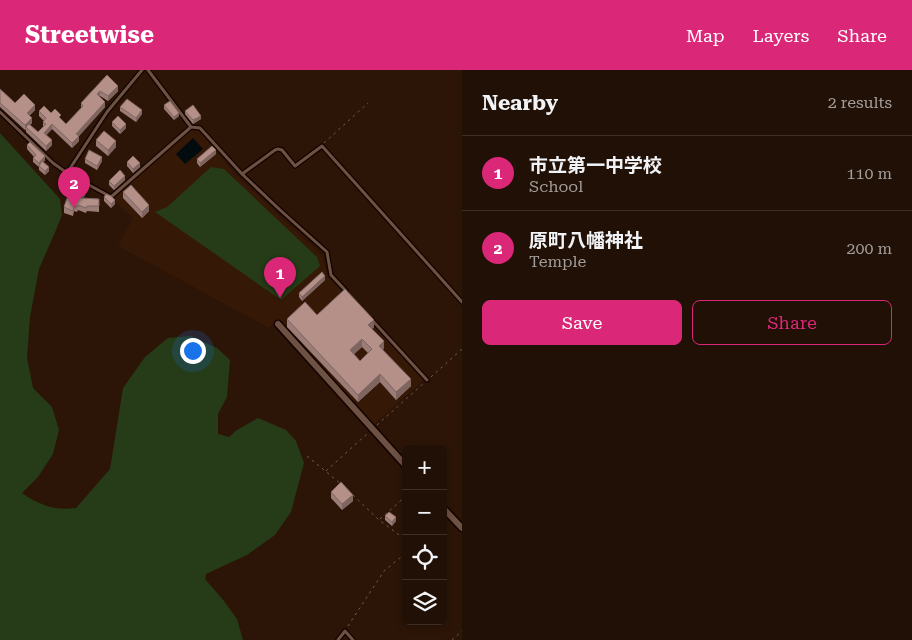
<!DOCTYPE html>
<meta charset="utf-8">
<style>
body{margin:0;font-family:"Roboto Serif","Noto Sans JP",serif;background:#29190f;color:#f1f3f6}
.controls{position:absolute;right:15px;bottom:15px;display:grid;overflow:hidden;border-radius:8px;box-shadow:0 2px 8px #0003}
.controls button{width:45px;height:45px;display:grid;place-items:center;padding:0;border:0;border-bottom:1px solid #3e3027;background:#211005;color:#f1f3f6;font:25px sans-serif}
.you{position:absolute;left:192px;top:280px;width:18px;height:18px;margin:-12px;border:4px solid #fff;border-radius:50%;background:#1a73e8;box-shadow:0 0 0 8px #1a73e833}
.badge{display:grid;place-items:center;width:32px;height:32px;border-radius:50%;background:#db2777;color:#fff;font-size:16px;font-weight:700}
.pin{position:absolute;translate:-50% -41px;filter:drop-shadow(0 1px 2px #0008)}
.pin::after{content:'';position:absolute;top:26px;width:18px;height:15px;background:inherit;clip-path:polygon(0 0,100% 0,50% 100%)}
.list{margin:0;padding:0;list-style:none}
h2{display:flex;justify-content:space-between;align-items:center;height:65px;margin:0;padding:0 20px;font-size:21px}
h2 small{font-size:16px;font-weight:400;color:#a29d9a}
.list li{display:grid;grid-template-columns:32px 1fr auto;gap:15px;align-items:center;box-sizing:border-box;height:75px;padding:0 20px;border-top:1px solid #3e3027}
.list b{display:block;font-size:19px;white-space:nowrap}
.list p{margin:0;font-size:16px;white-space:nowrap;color:#a29d9a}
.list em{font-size:16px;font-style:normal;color:#a29d9a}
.actions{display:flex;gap:10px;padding:15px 20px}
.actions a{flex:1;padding:11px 0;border:1px solid #db2777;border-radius:8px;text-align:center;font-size:18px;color:#db2777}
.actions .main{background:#db2777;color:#fff}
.icon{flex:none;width:28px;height:28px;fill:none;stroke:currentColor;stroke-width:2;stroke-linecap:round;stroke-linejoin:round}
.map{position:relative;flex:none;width:462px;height:570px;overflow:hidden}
header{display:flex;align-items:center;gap:30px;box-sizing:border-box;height:70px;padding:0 25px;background:#db2777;color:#fff}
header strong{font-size:24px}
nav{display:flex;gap:28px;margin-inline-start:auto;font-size:18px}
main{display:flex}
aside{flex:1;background:#211005}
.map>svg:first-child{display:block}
</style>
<header>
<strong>Streetwise</strong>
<nav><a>Map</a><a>Layers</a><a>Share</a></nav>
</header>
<main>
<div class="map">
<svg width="462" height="570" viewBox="0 0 462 570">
<rect width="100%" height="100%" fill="#2c1507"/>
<path fill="#351806" d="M 191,60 L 199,61 L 236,105 L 322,185 L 327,205 L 424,310 L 373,355 L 277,251 L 269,258 L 118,176 L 133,148 L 112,129 Z"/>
<path fill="#263b17" d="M 0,63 L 60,129 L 62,145 L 56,160 L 39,199 L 30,247 L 27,288 L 33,318 L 52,337 L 59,360 L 53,384 L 38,407 L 22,423 C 39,435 55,441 76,438 L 110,399 L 123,318 L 145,287 L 168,268 L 191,266 L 217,278 L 230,290 L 227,327 L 218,344 L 218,364 L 229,367 L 237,360 L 258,348 L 286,360 L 296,371 L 304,393 L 291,442 L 275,465 L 247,485 L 206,504 L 205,509 L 224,531 L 237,549 L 243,570 L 0,570 Z
M 211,97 L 224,99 L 317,187 L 320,196 L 281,230 L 155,142 L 167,137 Z"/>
<path fill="#020b0d" d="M 193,68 L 203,79 L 185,94 L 176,84 Z"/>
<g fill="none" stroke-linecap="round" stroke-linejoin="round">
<defs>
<path id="lane" d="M 148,0 L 191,57 L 200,58 L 242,104 L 275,80 L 278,79 L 282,80 L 295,96 L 322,76 L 462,232
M 0,42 L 53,93 L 67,103 L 111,127 L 191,57
M 67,103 L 107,42 L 142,0
M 242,104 L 279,139 L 327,182 L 331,205 L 346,221
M 372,250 L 427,310
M 338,570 L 345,561 L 353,570"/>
<path id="street" d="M 278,254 L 406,396
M 443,438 L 462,458"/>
</defs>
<use href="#lane" stroke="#130200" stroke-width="5.5"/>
<use href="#street" stroke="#130200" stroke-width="9"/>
<path stroke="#715c50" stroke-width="1" stroke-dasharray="2.5 4" stroke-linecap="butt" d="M 324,73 L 368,33
M 431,307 L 462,279
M 377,355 L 424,313
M 307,386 L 341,414
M 326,401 L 368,363
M 353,425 L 379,450 L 406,470
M 380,449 L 406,426
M 348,556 L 384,501 L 406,483
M 452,570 L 462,561"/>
<use href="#lane" stroke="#6d5142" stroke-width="3"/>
<use href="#street" stroke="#6d5142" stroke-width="6"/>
</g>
<path fill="#9b7c76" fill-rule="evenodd" d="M 107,5 L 118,21 L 108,31 L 100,26 L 99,27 L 105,37 L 79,66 L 79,71 L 72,78 L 52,59 L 46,65 L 52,75 L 46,81 L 26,62 L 26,59 L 25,60 L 0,37 L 0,19 L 15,33 L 35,40 L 29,46 L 32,53 L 30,55 L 38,62 L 43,57 L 43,52 L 44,51 L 39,46 L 39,41 L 51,43 L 61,49 L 66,54 L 81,39 L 81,33 Z
M 164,35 L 179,46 L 174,50 L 164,39 Z
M 136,36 L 142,44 L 136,52 L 120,41 L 120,37 Z
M 185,41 L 201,49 L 193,54 L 185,44 Z
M 112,52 L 126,58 L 120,64 L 112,56 Z
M 96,70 L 116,77 L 108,86 L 96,76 Z
M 27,75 L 45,90 L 43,92 L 49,101 L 45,105 L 39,100 L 39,97 L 33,92 L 33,88 L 34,87 L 27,79 Z
M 216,84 L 200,97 L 197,93 L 197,89 Z
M 85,89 L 102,91 L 97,100 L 85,93 Z
M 127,92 L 140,97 L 133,103 L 127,96 Z
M 125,110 L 114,120 L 109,115 L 109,111 Z
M 123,122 L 149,141 L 142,148 L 123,128 Z
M 86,123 L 83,128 L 99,129 L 99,142 L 87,141 L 86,143 L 78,140 L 77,142 L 74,141 L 73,146 L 64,143 L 64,137 L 74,126 Z
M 104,127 L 115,134 L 111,138 L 104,131 Z
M 325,210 L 302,231 L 299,227 L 299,223 Z
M 317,245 L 374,257 L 372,259 L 383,280 L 411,316 L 396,330 L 380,312 L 358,332 L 287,257 L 287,249 ZM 362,277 L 368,283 L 360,291 L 354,284 Z
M 331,422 L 353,431 L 342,440 L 331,428 Z
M 385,446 L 396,451 L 392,456 L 385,450 Z"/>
<path fill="#7e6560" d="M 118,16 L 118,21 L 108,31 L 108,26 Z
M 100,21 L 100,26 L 97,30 L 97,24 Z
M 105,32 L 105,37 L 79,66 L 79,71 L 72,78 L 72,73 L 76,64 Z
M 35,35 L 35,40 L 27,48 L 27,43 Z
M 142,40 L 142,44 L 136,52 L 136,48 Z
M 179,43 L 179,46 L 174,50 L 174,47 Z
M 201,46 L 201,49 L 193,54 L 193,50 Z
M 32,48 L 32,53 L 27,58 L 26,57 L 25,60 L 25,55 Z
M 52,54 L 52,59 L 44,68 L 44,63 Z
M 126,54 L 126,58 L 120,64 L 120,60 Z
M 52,70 L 52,75 L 46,81 L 46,76 Z
M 116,71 L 116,77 L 108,86 L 108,80 Z
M 216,80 L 216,84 L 200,97 L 200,93 Z
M 45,86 L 45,90 L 39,97 L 39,93 Z
M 102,87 L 102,91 L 97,100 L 97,96 Z
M 140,93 L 140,97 L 133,103 L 133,99 Z
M 49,97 L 49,101 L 45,105 L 45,101 Z
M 125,106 L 125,110 L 114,120 L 114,116 Z
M 86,118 L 86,123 L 81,134 L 81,128 Z
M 115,130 L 115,134 L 111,138 L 111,134 Z
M 149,135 L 149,141 L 142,148 L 142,142 Z
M 325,206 L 325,210 L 302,231 L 302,227 Z
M 374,250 L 374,257 L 368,263 L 368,255 Z
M 362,269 L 362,277 L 350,288 L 350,280 Z
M 384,271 L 384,279 L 379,283 L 379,276 Z
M 380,304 L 380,312 L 358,332 L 358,325 Z
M 411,309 L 411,316 L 396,330 L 396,322 Z
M 353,425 L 353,431 L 342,440 L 342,434 Z
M 396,447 L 396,451 L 392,456 L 392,452 Z"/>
<path fill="#b49089" stroke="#7e6560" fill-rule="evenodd" d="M 107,5 L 118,16 L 108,26 L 100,21 L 97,24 L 105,32 L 76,64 L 79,66 L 72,73 L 52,54 L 44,63 L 52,70 L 46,76 L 26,57 L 29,54 L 38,62 L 46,54 L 43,52 L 46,48 L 39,41 L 44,36 L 51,43 L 55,39 L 61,45 L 59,47 L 66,54 L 83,36 L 81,33 Z
M 0,19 L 15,33 L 24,24 L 35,35 L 27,43 L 32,48 L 25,55 L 0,33 Z
M 127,29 L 142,40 L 136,48 L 120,37 Z
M 170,31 L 179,43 L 174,47 L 164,35 Z
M 193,35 L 201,46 L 193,50 L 185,41 Z
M 118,46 L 126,54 L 120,60 L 112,52 Z
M 104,61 L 116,71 L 108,80 L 96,70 Z
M 30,72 L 45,86 L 39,93 L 33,88 L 36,85 L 27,75 Z
M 212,76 L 216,80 L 200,93 L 197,89 Z
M 89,80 L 102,87 L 97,96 L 85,89 Z
M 133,86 L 140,93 L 133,99 L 127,92 Z
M 42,91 L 49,97 L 45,101 L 39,96 Z
M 120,100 L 125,106 L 114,116 L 109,111 Z
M 78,115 L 86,118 L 81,128 L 99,129 L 99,136 L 87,136 L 86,138 L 78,135 L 77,137 L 74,136 L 73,141 L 64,137 L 68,125 L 74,126 Z
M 131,115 L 149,135 L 142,142 L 123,122 Z
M 106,124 L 111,126 L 115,130 L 111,134 L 104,127 Z
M 322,202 L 325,206 L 302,227 L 299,223 Z
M 345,219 L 374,250 L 368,255 L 384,271 L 379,276 L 411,309 L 396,322 L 380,304 L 358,325 L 287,249 L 305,232 L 317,245 ZM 362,269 L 372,279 L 360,291 L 350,280 Z
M 341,412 L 353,425 L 342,434 L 331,422 Z
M 389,442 L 396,447 L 392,452 L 385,446 Z"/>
</svg>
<div class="controls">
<button>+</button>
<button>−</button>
<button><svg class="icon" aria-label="locate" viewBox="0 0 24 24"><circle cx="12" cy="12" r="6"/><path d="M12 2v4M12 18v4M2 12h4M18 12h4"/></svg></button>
<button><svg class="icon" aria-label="layers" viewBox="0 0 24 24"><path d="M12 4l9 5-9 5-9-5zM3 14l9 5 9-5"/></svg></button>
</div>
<div class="you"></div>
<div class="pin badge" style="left:280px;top:228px">1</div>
<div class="pin badge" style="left:74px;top:138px">2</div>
</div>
<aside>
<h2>Nearby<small>2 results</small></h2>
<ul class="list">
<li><span class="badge">1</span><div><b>市立第一中学校</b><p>School</p></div><em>110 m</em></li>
<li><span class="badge">2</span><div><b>原町八幡神社</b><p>Temple</p></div><em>200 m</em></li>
</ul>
<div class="actions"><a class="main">Save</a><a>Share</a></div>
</aside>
</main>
